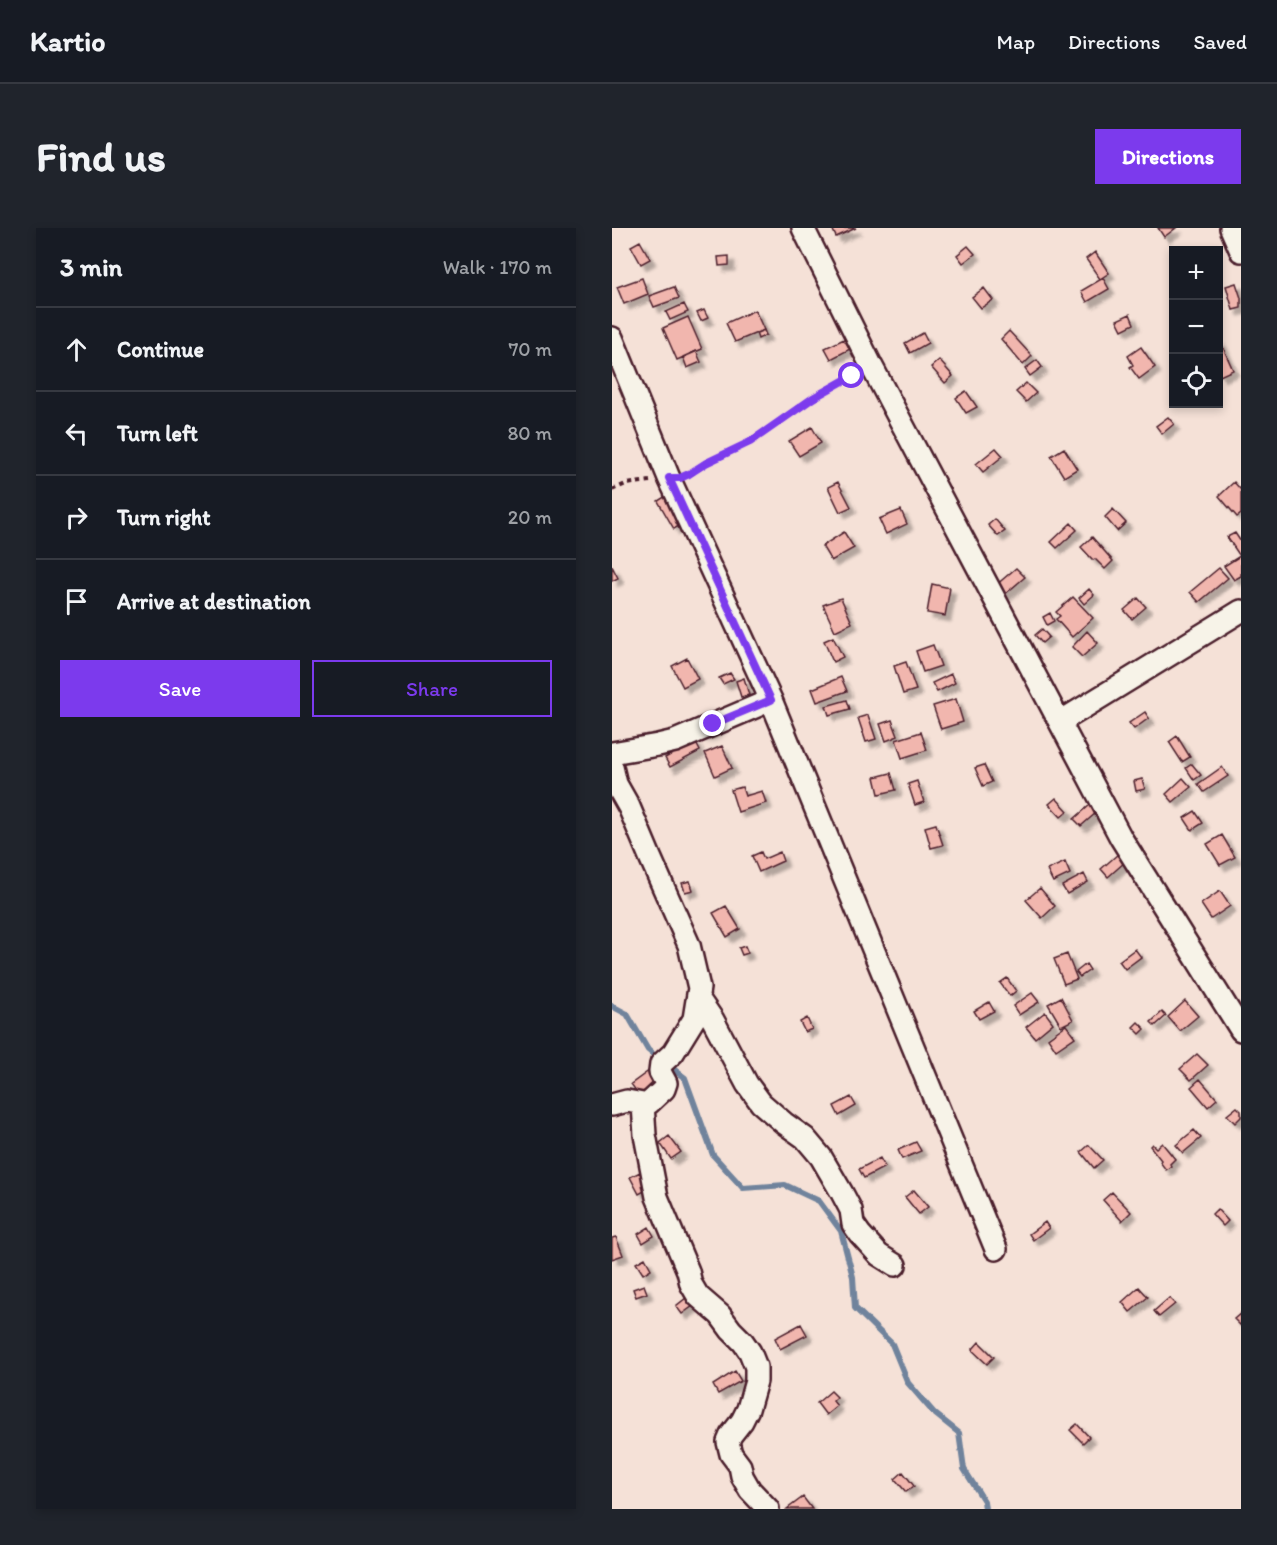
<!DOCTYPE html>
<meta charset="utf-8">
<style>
body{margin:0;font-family:Itim,sans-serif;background:#20242c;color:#f1f3f6}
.controls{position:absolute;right:18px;top:18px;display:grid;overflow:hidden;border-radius:0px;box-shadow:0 3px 9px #0003}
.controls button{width:54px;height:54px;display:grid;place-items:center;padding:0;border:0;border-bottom:2px solid #363941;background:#171b24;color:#f1f3f6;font:30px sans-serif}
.stop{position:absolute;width:18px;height:18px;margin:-14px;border:4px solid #7c3aed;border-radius:50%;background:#fff}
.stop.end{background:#7c3aed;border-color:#fff;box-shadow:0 2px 6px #0008}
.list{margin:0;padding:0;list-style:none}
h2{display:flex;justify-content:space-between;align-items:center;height:78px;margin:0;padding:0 24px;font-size:26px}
h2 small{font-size:20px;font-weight:400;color:#9ea1a6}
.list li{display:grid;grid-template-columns:39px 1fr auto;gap:18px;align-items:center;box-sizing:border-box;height:84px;padding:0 24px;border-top:2px solid #363941}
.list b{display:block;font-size:22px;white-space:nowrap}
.list em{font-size:20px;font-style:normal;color:#9ea1a6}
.actions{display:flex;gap:12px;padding:18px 24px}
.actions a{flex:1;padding:14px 0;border:2px solid #7c3aed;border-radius:0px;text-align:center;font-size:21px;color:#7c3aed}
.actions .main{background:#7c3aed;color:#fff}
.icon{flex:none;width:33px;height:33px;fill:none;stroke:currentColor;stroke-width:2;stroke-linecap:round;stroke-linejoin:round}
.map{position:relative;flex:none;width:629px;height:1281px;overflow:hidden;border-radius:0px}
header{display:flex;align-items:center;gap:36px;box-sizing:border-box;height:84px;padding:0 30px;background:#171b24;border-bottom:2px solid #363941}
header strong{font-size:28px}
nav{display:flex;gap:33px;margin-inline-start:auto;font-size:21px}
.intro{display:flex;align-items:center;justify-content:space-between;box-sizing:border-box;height:144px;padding:0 36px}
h1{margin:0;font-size:42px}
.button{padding:15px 27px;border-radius:0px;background:#7c3aed;color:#fff;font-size:21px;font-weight:700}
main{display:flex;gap:36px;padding:0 36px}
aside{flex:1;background:#171b24;border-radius:0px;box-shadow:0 3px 9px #0003}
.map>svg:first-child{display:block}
</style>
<header>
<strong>Kartio</strong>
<nav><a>Map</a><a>Directions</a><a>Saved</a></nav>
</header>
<div class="intro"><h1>Find us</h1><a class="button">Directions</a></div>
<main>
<aside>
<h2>3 min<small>Walk · 170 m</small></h2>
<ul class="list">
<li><svg class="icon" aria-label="ahead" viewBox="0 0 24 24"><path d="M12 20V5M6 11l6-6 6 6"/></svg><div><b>Continue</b></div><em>70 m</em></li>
<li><svg class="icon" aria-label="left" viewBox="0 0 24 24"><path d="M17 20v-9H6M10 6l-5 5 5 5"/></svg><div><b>Turn left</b></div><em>80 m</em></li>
<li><svg class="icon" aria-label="right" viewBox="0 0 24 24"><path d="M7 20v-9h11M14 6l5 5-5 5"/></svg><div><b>Turn right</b></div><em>20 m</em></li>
<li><svg class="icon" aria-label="arrive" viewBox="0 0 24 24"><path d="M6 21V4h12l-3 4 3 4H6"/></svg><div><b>Arrive at destination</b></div></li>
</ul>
<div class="actions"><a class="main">Save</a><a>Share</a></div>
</aside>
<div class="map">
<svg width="629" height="1281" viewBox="0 0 629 1281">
<defs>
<filter id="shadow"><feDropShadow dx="5.5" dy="5.5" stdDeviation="1.5" flood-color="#0004"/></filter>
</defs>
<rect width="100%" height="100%" fill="#f5e1d7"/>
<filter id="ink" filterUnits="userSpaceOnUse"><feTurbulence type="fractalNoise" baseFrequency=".0167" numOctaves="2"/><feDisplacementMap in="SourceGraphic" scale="12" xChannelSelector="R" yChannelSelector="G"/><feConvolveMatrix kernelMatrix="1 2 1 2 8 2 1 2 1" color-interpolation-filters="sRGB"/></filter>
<g filter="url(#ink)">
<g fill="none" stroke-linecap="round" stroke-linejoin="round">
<path stroke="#6f839c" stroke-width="6" d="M 0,778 L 15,786 L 36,822 L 47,831
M 56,837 L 73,850 L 101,927 L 131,960 L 173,957 L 207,973 L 229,1003 L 241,1049 L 243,1080 L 280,1116 L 296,1155 L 322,1185 L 347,1205 L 352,1241 L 372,1273 L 373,1281"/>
</g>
<path fill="#f1b6ae" stroke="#4a1f2b" stroke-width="1.5" filter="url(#shadow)" d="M 220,0 L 244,0 L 224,9 Z
M 546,0 L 564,0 L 552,9 Z
M 28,13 L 38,31 L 29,36 L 19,18 Z
M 356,18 L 363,26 L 351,35 L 345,27 Z
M 483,24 L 497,45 L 488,51 L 474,31 Z
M 117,28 L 117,37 L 107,38 L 106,29 Z
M 30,50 L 36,66 L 12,76 L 5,59 Z
M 491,50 L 497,61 L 475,74 L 469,63 Z
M 624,55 L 629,70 L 629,80 L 621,82 L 614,58 Z
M 62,59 L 67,70 L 42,79 L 37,68 Z
M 372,60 L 381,72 L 369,80 L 360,69 Z
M 72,76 L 76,84 L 58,92 L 54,84 Z
M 92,82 L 96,90 L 89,93 L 85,85 Z
M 143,82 L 152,102 L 123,114 L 114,95 Z
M 518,86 L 522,96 L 510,102 L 505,92 Z
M 76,89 L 90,121 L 65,132 L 51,100 Z
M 152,102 L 154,107 L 146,111 L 144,105 Z
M 397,103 L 420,128 L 411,137 L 389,111 Z
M 311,105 L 316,115 L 298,125 L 293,115 Z
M 232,111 L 238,121 L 219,131 L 213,120 Z
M 606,113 L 608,113 L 621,142 L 608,148 L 606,144 Z
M 529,119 L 543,139 L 527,151 L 518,139 L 521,137 L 516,128 Z
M 84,123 L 89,134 L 75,140 L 71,129 Z
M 327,132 L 341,148 L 333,155 L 319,139 Z
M 425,132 L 430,139 L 418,148 L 413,141 Z
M 414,155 L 424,165 L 414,174 L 404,164 Z
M 354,163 L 365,179 L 354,185 L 344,170 Z
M 556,189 L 562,196 L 550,206 L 544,198 Z
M 200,199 L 209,215 L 187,228 L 177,213 Z
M 384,220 L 391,228 L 371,244 L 364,236 Z
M 452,220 L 465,241 L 452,249 L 439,228 Z
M 226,254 L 239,279 L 228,284 L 216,259 Z
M 622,254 L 629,262 L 629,286 L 625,289 L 607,268 Z
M 54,268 L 70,296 L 62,301 L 46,273 Z
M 501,281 L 514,295 L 505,303 L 493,289 Z
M 289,282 L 295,296 L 274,306 L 267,291 Z
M 383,291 L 393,303 L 386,308 L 376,297 Z
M 459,295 L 465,302 L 445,320 L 439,314 Z
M 232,304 L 242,320 L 219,333 L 210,318 Z
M 623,305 L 629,314 L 629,348 L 622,352 L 612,338 L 628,328 L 615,309 Z
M 480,309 L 501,333 L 493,341 L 483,331 L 481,332 L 469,319 Z
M 0,338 L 6,350 L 0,353 Z
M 404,340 L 413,349 L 392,367 L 383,358 Z
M 607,340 L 616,350 L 587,374 L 578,364 Z
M 320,356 L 338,360 L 333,388 L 315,385 Z
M 477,361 L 482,367 L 472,376 L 467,370 Z
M 461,369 L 481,390 L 460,409 L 444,391 L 448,388 L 444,384 Z
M 229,370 L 240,395 L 223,403 L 211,377 Z
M 526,370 L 534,379 L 520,391 L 512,382 Z
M 438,385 L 442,393 L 435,397 L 431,389 Z
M 430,401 L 437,409 L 430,415 L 423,407 Z
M 475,403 L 486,415 L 470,429 L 460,419 Z
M 221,409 L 231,429 L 221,434 L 212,413 Z
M 321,417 L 329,438 L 311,444 L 304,423 Z
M 75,430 L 86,451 L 71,459 L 60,438 Z
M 294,434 L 304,462 L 291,466 L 282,438 Z
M 118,445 L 122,451 L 111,456 L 107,450 Z
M 339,446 L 343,455 L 325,464 L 320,455 Z
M 229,449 L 235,463 L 205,474 L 200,461 Z
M 132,450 L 137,467 L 129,469 L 124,453 Z
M 344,471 L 351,494 L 329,501 L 321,478 Z
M 235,472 L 238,481 L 217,487 L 214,478 Z
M 533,484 L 537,490 L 522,501 L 517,495 Z
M 256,487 L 264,511 L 254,514 L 246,490 Z
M 280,492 L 286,508 L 274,513 L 268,496 Z
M 309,504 L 315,522 L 290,530 L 284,512 Z
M 565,508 L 578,529 L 570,534 L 557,514 Z
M 83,513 L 88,523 L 58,539 L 53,530 Z
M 110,518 L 120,540 L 103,548 L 93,525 Z
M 580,536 L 589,547 L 582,552 L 574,540 Z
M 372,537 L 380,554 L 371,558 L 363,540 Z
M 610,539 L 616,548 L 592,564 L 586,556 Z
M 279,545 L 284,562 L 267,566 L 263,549 Z
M 571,550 L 579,559 L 561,574 L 554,566 Z
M 530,551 L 533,561 L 524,563 L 522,553 Z
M 305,553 L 312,574 L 303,577 L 296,556 Z
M 130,559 L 133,568 L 150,563 L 154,575 L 126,584 L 119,562 Z
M 444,570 L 456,583 L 449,589 L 437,576 Z
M 478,577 L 485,584 L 469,598 L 462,591 Z
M 583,583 L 591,595 L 580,602 L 572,590 Z
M 324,596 L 331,617 L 319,620 L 313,599 Z
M 610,607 L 623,629 L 608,637 L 595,616 Z
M 149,624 L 152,631 L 168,624 L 171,633 L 147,644 L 140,628 Z
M 506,626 L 513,634 L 496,649 L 489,641 Z
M 453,634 L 458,646 L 441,654 L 435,642 Z
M 472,646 L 476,654 L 455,666 L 450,658 Z
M 78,653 L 81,662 L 73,664 L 70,655 Z
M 428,660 L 443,678 L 430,690 L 414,672 Z
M 608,663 L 618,678 L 599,691 L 589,676 Z
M 114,678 L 128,701 L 115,709 L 101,685 Z
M 133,718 L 136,725 L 130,727 L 127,720 Z
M 523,721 L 529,729 L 513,741 L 507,733 Z
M 455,726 L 465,751 L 452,756 L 442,731 Z
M 474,736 L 478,742 L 468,749 L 464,744 Z
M 395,750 L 404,763 L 398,768 L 388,755 Z
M 420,765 L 427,774 L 407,787 L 401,778 Z
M 449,769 L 461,792 L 449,798 L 436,776 Z
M 573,773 L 586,788 L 568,803 L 556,789 Z
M 377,774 L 382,783 L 367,791 L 362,783 Z
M 433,784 L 441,795 L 423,810 L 414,799 Z
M 550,784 L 554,788 L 543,798 L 539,794 Z
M 195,790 L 200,801 L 193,804 L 188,794 Z
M 526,794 L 533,801 L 528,806 L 521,799 Z
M 454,797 L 463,809 L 444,822 L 436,810 Z
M 585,826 L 596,837 L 579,852 L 568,841 Z
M 38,842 L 49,857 L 30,871 L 19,856 Z
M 588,851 L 605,871 L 596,879 L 579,859 Z
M 239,869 L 244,878 L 227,888 L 222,878 Z
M 625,879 L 629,883 L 629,889 L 623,895 L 615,887 Z
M 582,902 L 589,910 L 571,925 L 564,917 Z
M 57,908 L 69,924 L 59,931 L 48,915 Z
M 304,914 L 309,923 L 290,931 L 286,922 Z
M 550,915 L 563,931 L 558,936 L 559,938 L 554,942 L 548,934 L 549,932 L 538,918 L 540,916 L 544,920 Z
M 477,917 L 491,932 L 482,940 L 469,924 Z
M 268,930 L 273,939 L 252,950 L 247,941 Z
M 28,944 L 36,961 L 27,966 L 18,949 Z
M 302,962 L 316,979 L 307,986 L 293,969 Z
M 500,964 L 519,984 L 510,993 L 491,972 Z
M 605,981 L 616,993 L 611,998 L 600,986 Z
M 433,994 L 437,1000 L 421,1012 L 417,1006 Z
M 37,999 L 42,1008 L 31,1015 L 26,1006 Z
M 4,1009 L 11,1027 L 0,1031 L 0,1010 Z
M 33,1030 L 39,1041 L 31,1046 L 24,1035 Z
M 32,1057 L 35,1065 L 24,1069 L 21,1061 Z
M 527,1059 L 536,1069 L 518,1084 L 510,1074 Z
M 79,1066 L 85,1075 L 70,1086 L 64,1078 Z
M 557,1070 L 563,1076 L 547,1089 L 542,1083 Z
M 629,1085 L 629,1098 L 622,1091 Z
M 189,1096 L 195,1107 L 168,1121 L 163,1110 Z
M 367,1114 L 382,1129 L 375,1136 L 360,1122 Z
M 123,1143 L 129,1153 L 106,1166 L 101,1157 Z
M 219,1163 L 225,1169 L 221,1173 L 225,1178 L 214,1187 L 205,1175 Z
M 465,1196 L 477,1209 L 471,1215 L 458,1202 Z
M 291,1244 L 302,1258 L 294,1264 L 283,1251 Z
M 191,1269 L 200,1281 L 175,1281 Z"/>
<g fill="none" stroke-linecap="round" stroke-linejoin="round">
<defs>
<path id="street" d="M 191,0 L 259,137 L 509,610 L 629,802
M 619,0 L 629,23
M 0,110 L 57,250 L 159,472 L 384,1021
M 448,494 L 629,383
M 0,525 L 46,517 L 63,513 L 159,472
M 0,539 L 4,556 L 17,579 L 38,629 L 77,717 L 87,760 L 82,791 L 61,825 L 49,836 L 48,844 L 54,855 L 52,861 L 37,875 L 31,876 L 15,873 L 0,877
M 86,770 L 101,792 L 135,856 L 149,875 L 172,895 L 193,910 L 209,929 L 230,965 L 239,982 L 241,996 L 248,1006 L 267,1027 L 283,1037
M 31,876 L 33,907 L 45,969 L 76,1043 L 79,1056 L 86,1068 L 108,1087 L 119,1102 L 131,1114 L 138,1124 L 144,1139 L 144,1153 L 136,1181 L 130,1193 L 119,1207 L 116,1214 L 119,1226 L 128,1238 L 130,1248 L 138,1262 L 156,1281"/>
</defs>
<use href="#street" stroke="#4a1f2b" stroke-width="26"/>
<path stroke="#4a1f2b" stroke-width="4" stroke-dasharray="4.5 4.5" stroke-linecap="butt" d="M 78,246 L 94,235 L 138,214 L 201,170 L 243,146
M 0,262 L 14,256 L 38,253"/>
<use href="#street" stroke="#f7f3e8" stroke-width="21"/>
</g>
</g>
<g fill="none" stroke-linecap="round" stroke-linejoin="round" filter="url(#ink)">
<path stroke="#7c3aed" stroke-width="8" d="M 101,496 L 159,472 L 57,250 L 68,250 L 77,246 L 94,235 L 138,214 L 201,170 L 240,148"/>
</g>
</svg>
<div class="controls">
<button>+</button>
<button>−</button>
<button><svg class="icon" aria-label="locate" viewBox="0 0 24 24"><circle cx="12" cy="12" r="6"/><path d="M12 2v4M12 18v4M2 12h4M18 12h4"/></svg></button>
</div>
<div class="stop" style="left:240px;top:148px"></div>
<div class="stop end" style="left:101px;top:496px"></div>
</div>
</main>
